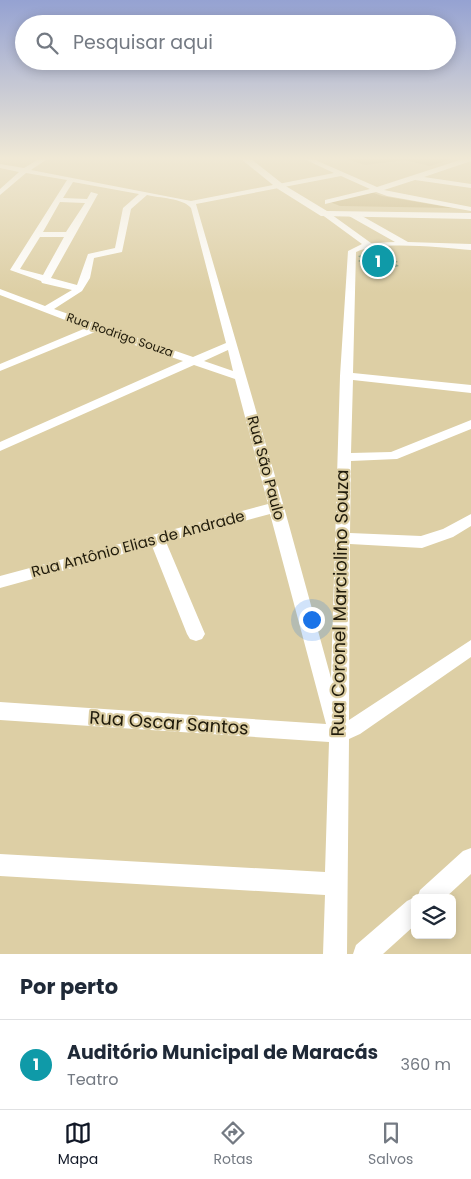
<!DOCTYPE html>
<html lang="pt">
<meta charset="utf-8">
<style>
body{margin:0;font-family:Poppins,sans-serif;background:#f2f2f3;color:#1f2937}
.controls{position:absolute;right:15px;bottom:15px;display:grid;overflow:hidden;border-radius:8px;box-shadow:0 2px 12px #0003}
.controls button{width:45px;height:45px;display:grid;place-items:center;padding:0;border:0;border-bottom:1px solid #e0e1e3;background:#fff;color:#1f2937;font:25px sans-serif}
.you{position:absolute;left:311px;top:619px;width:18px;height:18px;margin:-12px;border:4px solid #fff;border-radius:50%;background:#1a73e8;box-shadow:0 0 0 8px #1a73e833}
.badge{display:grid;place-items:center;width:32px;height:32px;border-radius:50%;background:#111827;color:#fff;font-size:16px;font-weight:700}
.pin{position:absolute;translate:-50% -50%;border:2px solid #fff;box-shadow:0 1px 5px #0006}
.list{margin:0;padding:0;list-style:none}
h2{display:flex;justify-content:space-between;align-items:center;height:65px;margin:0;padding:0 20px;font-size:21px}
h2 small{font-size:16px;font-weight:400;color:#747a83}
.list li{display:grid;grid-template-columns:32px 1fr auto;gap:15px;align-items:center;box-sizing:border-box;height:90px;padding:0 20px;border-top:1px solid #e0e1e3}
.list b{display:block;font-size:19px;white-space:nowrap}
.list p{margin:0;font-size:16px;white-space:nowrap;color:#747a83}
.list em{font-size:16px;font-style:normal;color:#747a83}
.icon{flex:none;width:28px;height:28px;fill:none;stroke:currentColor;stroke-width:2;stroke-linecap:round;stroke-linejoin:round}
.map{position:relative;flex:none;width:471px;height:954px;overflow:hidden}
.search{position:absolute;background:#fff;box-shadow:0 2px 12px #0003;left:15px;right:15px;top:15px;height:55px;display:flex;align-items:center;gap:12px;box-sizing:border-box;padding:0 18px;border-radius:28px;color:#747a83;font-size:19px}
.sheet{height:155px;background:#fff}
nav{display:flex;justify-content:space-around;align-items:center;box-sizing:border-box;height:70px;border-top:1px solid #e0e1e3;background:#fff;font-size:14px;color:#747a83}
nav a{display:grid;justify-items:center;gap:2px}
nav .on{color:#111827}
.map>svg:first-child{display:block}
</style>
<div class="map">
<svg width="471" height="954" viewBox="0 0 471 954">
<rect width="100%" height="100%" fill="#ddcfa5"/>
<path fill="#c9b782" d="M 347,159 L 452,159 L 430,166 L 405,160 L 365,165 Z
M 371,192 L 382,196 L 453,208 L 340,206 L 330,202 Z"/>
<path fill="#779b7f" d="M 376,252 L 380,255 L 385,254 L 398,262 L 394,263 L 399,266 L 380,271 L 358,261 L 362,259 L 358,256 Z"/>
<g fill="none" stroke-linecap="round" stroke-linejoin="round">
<path fill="#fff" fill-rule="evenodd" d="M 39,159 L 47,159 L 31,170 L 191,201 L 334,173 L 304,159 L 313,159 L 377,187 L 463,159 L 471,159 L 471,161 L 424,177 L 471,184 L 471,188 L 415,180 L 384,190 L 471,207 L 471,211 L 387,196 L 376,192 L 325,204 L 325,200 L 370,189 L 341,176 L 196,204 L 284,507 L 331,678 L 340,376 L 348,251 L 362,244 L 321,214 L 328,212 L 371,243 L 395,242 L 349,216 L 349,212 L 355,212 L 408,242 L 471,244 L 471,250 C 443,248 381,240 356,252 L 353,373 L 471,385 L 471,393 L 353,380 L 351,453 L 391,452 L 471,420 L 471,429 L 397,459 L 351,461 L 350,533 L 421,536 L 443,529 L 471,514 L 471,526 L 453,537 L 422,548 L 350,544 L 349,720 L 471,640 L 471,657 L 360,734 L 349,739 L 347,954 L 323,954 L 325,895 L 0,876 L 0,854 L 325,872 L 329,742 L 0,720 L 0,702 L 326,724 L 270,514 L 166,542 L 205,634 L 202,639 L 196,641 L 190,639 L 187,634 L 152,546 L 0,588 L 0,576 L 268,504 L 235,379 L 194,365 L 0,451 L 0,442 L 183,361 L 95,332 L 0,371 L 0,364 L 86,328 L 0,295 L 0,289 L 45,306 L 72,290 L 42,283 L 41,281 L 10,270 L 67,180 L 26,173 L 0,195 L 0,189 L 19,172 L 0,168 L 0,164 L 24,168 ZM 73,182 L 139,194 L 123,208 L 115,248 L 88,254 L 77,285 L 51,278 L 98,194 L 91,192 L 87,199 L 63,198 ZM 147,195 C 159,198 183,198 191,208 L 226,343 L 193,357 L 54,309 L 82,291 L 90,278 L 94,258 L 122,252 L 131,209 ZM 60,202 L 85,203 L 66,232 L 43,232 ZM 40,237 L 64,237 L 43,275 L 20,269 ZM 228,350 L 233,371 L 204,361 Z
M 471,848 L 471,874 L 445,898 L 417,898 L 420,890 L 463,851 Z
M 415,897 L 415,925 L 383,954 L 353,954 L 356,945 L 407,901 Z"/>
<path fill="#fff" fill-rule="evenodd" d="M 241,159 L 251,159 L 284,185 L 327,211 L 471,213 L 471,219 L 321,216 L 278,189 Z"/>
</g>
<linearGradient id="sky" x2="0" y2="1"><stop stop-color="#95a2d2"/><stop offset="0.54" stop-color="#f0e9d6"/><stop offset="1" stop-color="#f0e9d6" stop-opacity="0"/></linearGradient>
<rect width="471" height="293" fill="url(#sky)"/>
<g text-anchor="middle" stroke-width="4.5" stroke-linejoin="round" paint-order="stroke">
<g font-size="12" fill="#1f1a0a" stroke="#ddcfa5">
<text transform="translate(120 335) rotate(19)" y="4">Rua Rodrigo Souza</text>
</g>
<g font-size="15" fill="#1f1a0a" stroke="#ddcfa5">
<text transform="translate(266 468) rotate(75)" y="5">Rua São Paulo</text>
<text transform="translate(138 544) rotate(-15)" y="5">Rua Antônio Elias de Andrade</text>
</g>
<g font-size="18" fill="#1f1a0a" stroke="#ddcfa5">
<text transform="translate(340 603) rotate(-89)" y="6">Rua Coronel Marciolino Souza</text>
<text transform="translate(169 723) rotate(4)" y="6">Rua Oscar Santos</text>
</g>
</g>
</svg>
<div class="controls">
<button><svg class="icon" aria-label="layers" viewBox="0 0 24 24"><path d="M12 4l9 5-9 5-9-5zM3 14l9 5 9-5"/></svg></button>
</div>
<div class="you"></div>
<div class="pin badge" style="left:378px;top:261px;background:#0f9aa8">1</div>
<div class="search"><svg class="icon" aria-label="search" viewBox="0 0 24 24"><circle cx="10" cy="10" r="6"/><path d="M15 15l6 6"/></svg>Pesquisar aqui</div>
</div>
<section class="sheet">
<h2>Por perto<small></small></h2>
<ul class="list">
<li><span class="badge" style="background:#0f9aa8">1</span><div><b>Auditório Municipal de Maracás</b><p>Teatro</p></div><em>360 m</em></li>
</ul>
</section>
<nav>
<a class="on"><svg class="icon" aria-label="map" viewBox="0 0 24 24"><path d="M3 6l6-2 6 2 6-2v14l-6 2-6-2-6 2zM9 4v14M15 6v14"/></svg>Mapa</a>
<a><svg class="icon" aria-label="directions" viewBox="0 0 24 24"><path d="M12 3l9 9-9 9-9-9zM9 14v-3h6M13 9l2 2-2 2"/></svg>Rotas</a>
<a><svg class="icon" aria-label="saved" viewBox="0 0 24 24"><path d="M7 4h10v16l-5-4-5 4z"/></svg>Salvos</a>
</nav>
